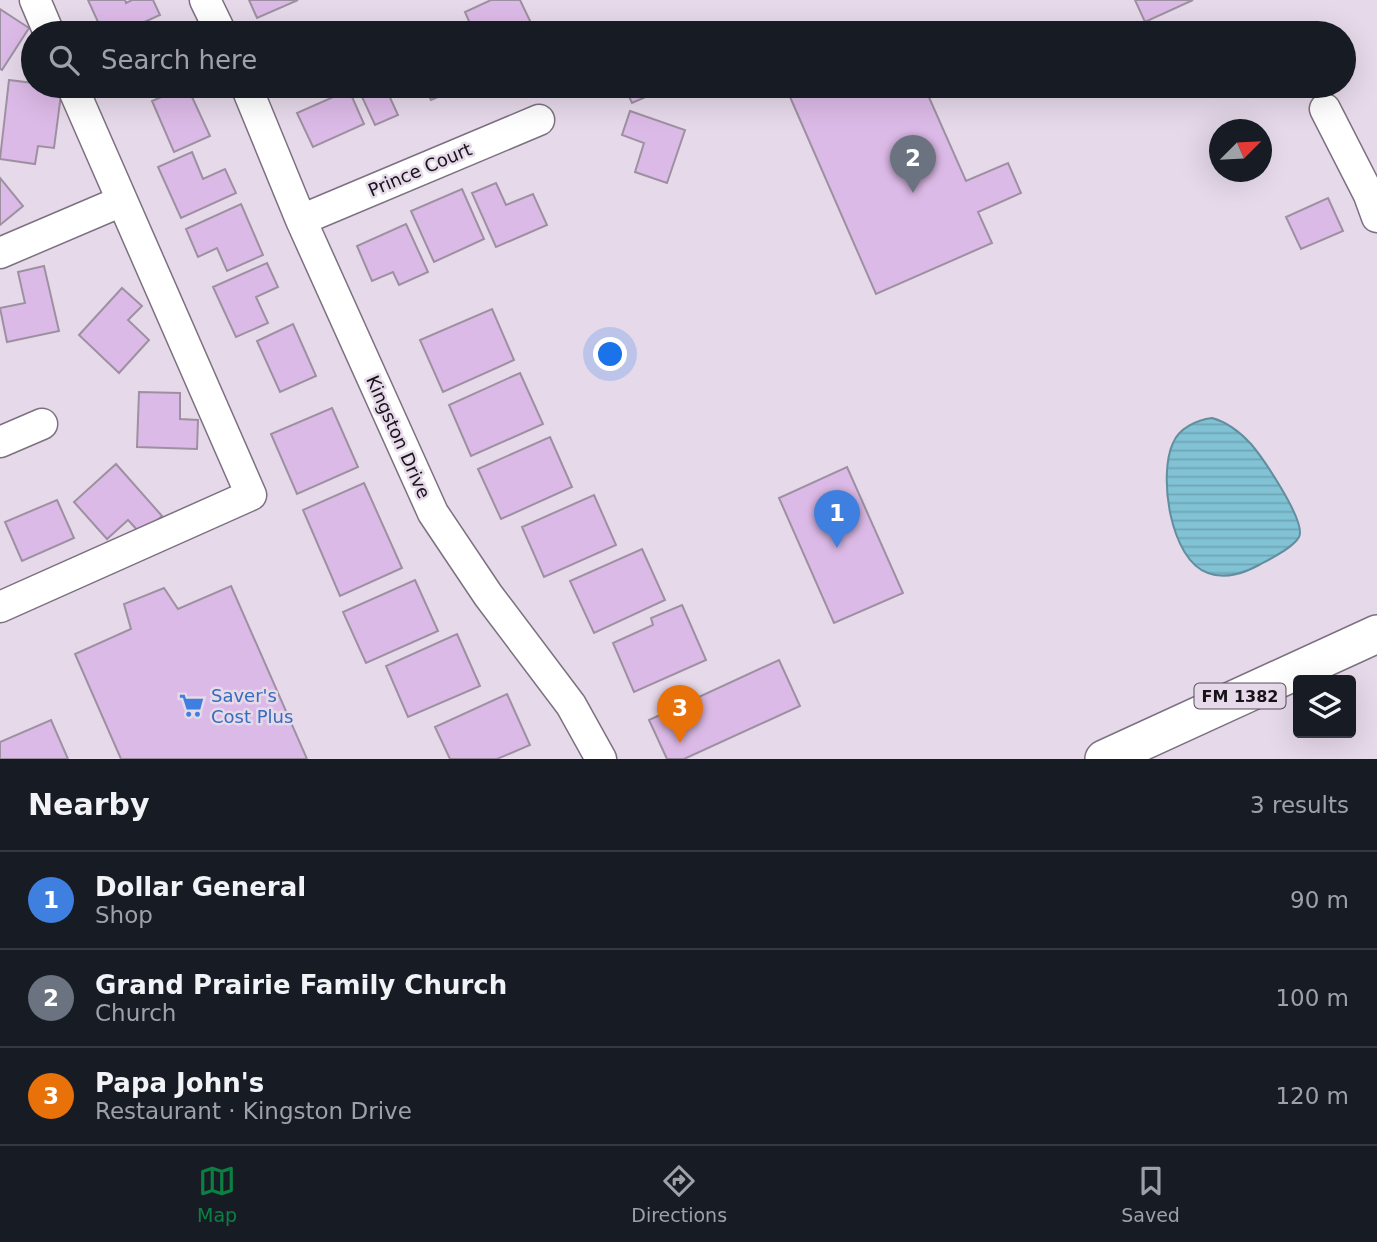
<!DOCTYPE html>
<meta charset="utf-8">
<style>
body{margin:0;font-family:"DejaVu Sans",sans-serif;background:#20242c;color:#f1f3f6}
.controls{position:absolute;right:21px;bottom:21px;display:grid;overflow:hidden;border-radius:7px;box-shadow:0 7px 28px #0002}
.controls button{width:63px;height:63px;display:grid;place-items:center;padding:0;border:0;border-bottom:2px solid #363941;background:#171b24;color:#f1f3f6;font:35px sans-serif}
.compass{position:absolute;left:1209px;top:119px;width:63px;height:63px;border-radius:50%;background:#171b24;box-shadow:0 7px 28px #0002;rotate:66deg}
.you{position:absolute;left:611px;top:355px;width:24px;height:24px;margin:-18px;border:5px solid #fff;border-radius:50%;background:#1a73e8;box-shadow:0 0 0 10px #1a73e833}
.badge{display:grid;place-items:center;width:46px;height:46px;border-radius:50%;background:#0b8043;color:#fff;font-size:23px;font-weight:700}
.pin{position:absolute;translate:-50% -58px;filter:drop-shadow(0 2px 4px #0008)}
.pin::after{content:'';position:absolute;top:37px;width:24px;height:21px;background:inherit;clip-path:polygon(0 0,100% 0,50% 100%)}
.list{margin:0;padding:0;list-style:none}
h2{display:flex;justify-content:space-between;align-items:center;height:91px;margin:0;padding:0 28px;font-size:30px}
h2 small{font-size:23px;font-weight:400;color:#9ea1a6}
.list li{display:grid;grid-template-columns:46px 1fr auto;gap:21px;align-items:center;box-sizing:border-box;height:98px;padding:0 28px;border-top:2px solid #363941}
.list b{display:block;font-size:26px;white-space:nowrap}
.list p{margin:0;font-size:23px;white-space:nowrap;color:#9ea1a6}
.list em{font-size:23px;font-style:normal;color:#9ea1a6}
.icon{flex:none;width:38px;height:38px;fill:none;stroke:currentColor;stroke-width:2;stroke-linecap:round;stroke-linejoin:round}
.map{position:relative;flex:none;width:1377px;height:759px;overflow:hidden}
.search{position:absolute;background:#171b24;box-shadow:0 7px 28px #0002;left:21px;right:21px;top:21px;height:77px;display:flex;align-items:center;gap:18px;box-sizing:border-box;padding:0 24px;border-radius:38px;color:#9ea1a6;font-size:26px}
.sheet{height:385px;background:#171b24}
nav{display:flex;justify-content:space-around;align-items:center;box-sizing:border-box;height:98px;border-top:2px solid #363941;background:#171b24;font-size:19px;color:#9ea1a6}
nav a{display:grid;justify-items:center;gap:4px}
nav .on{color:#0b8043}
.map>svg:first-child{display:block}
</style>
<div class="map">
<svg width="1377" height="759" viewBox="0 0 1377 759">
<defs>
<pattern id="water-rules" width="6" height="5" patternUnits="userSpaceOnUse" patternTransform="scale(1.75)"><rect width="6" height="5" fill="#81c2d5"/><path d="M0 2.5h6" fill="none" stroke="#6fa6b6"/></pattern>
</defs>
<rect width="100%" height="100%" fill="#e6d9ea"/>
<path fill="url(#water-rules)" stroke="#628e9d" stroke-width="2" d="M 1212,418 C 1227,422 1240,432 1251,444 C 1262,457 1307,522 1299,537 C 1293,548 1270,559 1259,565 C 1244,573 1226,580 1208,573 C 1170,560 1158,475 1173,443 C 1179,428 1197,420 1212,418 Z"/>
<path fill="#dcbae7" stroke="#9d91a1" stroke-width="2" d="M 88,0 L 125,0 L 126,3 L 132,0 L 153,0 L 160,15 L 120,33 L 103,33 Z
M 249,0 L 298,0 L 257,18 Z
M 491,0 L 520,0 L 532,25 L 514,33 L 474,33 L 465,12 Z
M 1135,0 L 1193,0 L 1145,22 Z
M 0,9 L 29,28 L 2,70 L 0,69 Z
M 9,80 L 33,83 L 33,86 L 62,87 L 54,148 L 38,146 L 35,164 L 0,159 Z
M 187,86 L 210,136 L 174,152 L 152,101 Z
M 357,86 L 400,86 L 387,91 L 398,115 L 375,125 Z
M 424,86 L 455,86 L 457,89 L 431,100 Z
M 624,86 L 665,86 L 666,88 L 632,103 Z
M 797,86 L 924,86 L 966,181 L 1008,163 L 1021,193 L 978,212 L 992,243 L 876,294 L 787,90 Z
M 349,90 L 364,124 L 313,147 L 297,113 Z
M 630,111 L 685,130 L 667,183 L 635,172 L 644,143 L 622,135 Z
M 192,152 L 203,179 L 225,169 L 236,193 L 181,218 L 158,167 Z
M 0,178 L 23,206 L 0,225 Z
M 496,183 L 506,205 L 533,194 L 547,225 L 496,247 L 472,193 Z
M 462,189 L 484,239 L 434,262 L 411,211 Z
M 1328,198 L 1343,231 L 1301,249 L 1286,217 Z
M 241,204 L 263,255 L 227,271 L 217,248 L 198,257 L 186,229 Z
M 406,224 L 428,272 L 399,285 L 393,272 L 372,281 L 357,246 Z
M 267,263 L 278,287 L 256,297 L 268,323 L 236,337 L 213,287 Z
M 44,266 L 59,331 L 7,342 L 0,308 L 25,303 L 18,272 Z
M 122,288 L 142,306 L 128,320 L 149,340 L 119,373 L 79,335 Z
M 492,309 L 514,360 L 443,392 L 420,340 Z
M 293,324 L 316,376 L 280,392 L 257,341 Z
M 520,373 L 543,424 L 471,456 L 449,405 Z
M 139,392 L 180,393 L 180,419 L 198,420 L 197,449 L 137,447 Z
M 332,408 L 358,467 L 297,494 L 271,434 Z
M 550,437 L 572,487 L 501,519 L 478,469 Z
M 116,464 L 162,516 L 141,534 L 128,520 L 107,539 L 74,502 Z
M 847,467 L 903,593 L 834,623 L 779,498 Z
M 364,483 L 402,568 L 340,596 L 303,510 Z
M 594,495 L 616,545 L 544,577 L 522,527 Z
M 57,500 L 74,538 L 22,561 L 5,522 Z
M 642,549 L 665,600 L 594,633 L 570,581 Z
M 415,580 L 438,631 L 366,663 L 343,612 Z
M 231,586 L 307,759 L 121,759 L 75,654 L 131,629 L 124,604 L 164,588 L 178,609 Z
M 682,605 L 706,660 L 634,692 L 613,643 L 653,625 L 651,618 Z
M 457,634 L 480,686 L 408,717 L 386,666 Z
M 779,660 L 800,706 L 684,759 L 667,759 L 649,720 Z
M 507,694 L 530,745 L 497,759 L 450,759 L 435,727 Z
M 51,720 L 68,759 L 0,759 L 0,742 Z"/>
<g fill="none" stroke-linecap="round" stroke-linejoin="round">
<defs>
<path id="minor" d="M 35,0 L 49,33
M 205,0 L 221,33
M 246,86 L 301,220 L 433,513 L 488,595 L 571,705 L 601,759
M 1325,109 L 1369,195 L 1377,217
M 301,220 L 539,120
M 0,253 L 122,201
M 0,442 L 42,424
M 0,607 L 251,495 L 72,86"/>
<path id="major" d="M 1104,759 L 1377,634"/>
</defs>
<use href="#minor" stroke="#7c7180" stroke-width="33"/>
<use href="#major" stroke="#7c7180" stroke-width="40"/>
<use href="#minor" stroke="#fff" stroke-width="30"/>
<use href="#major" stroke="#fff" stroke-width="37"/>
</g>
<defs>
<symbol id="supermarket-bare" viewBox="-9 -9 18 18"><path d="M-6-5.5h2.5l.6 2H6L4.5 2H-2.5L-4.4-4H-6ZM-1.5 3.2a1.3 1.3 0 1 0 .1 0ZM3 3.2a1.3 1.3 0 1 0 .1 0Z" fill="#3f7fe0" stroke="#e6d9ea" stroke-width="2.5" paint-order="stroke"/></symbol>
</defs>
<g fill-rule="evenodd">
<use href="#supermarket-bare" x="174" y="688" width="35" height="35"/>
</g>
<g text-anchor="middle" stroke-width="5" stroke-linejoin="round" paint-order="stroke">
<rect fill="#e6d9ea" stroke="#564e58" stroke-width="2" x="1194.5" y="683.5" width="91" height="25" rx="5"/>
<g font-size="16" font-weight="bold" fill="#181319">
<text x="1240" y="702">FM 1382</text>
</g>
<g font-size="18" fill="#181319" stroke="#e6d9ea">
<text transform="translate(420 170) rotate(-23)" y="6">Prince Court</text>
<text transform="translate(398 437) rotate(66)" y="6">Kingston Drive</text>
</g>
<g font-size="18" fill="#366cbe" stroke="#e6d9ea" text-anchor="start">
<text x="211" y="702">Saver's<tspan x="211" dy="21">Cost Plus</tspan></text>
</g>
</g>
</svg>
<div class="controls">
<button><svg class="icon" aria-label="layers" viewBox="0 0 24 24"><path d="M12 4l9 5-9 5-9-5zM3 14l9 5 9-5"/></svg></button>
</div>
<svg class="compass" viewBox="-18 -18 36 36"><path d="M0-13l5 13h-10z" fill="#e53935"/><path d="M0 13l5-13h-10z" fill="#9ea1a6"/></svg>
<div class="you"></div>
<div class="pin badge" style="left:837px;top:548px;background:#3f7fe0">1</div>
<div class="pin badge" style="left:913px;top:193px;background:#6b7280">2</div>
<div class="pin badge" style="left:680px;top:743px;background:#e8710a">3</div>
<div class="search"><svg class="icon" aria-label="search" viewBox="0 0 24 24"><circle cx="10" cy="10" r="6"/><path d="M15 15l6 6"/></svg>Search here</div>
</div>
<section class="sheet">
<h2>Nearby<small>3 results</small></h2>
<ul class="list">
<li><span class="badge" style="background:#3f7fe0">1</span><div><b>Dollar General</b><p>Shop</p></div><em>90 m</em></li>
<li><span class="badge" style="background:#6b7280">2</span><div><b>Grand Prairie Family Church</b><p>Church</p></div><em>100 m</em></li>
<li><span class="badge" style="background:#e8710a">3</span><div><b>Papa John's</b><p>Restaurant · Kingston Drive</p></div><em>120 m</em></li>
</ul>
</section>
<nav>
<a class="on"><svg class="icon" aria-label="map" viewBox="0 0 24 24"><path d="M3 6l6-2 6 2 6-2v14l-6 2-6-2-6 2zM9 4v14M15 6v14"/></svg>Map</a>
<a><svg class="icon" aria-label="directions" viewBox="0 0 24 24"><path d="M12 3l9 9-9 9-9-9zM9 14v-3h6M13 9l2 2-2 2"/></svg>Directions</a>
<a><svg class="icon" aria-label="saved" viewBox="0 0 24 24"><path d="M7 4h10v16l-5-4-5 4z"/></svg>Saved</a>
</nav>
